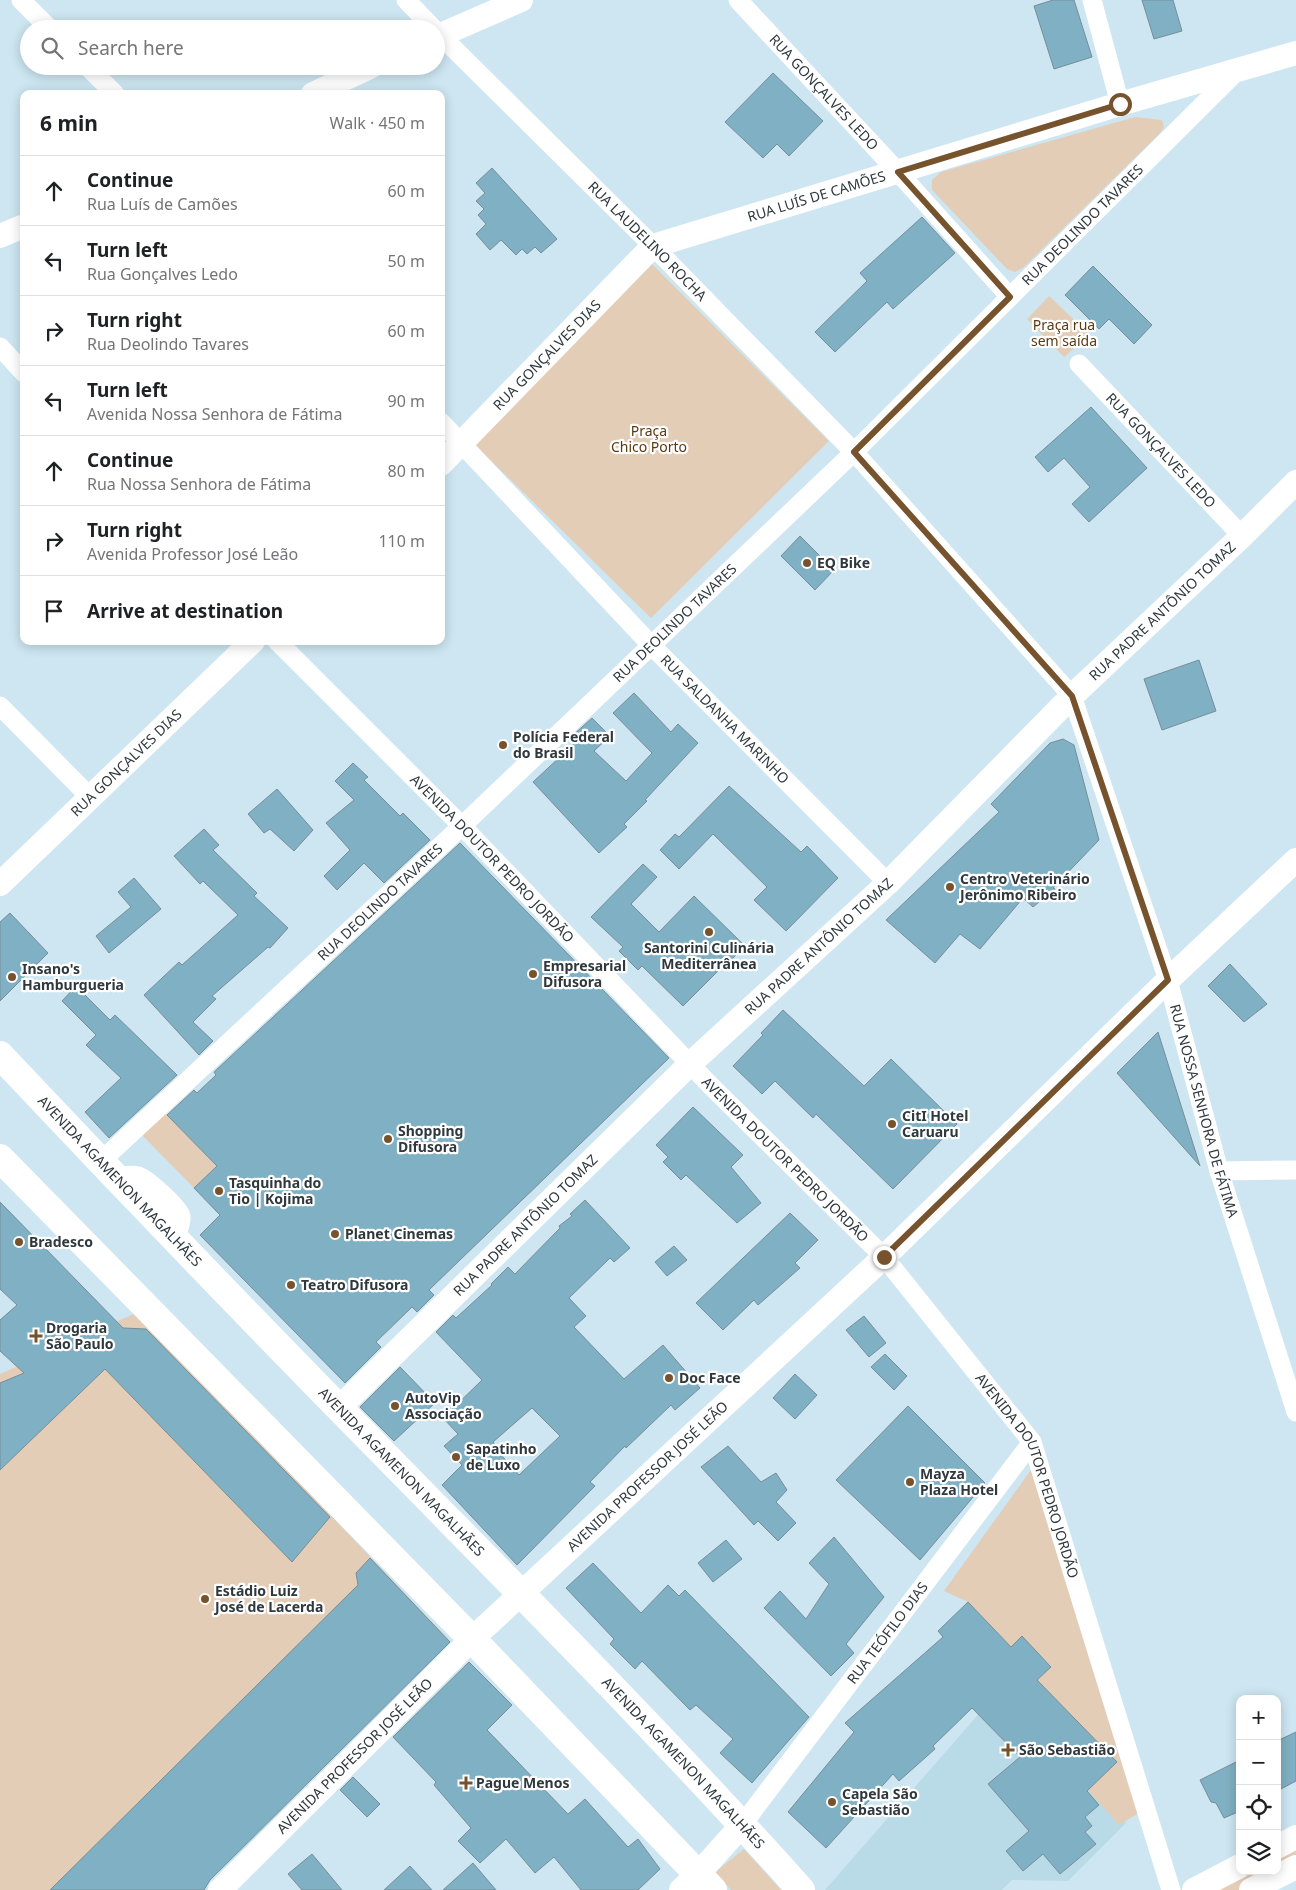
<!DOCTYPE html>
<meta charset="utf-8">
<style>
body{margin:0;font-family:"Noto Sans",sans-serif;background:#f6f6f6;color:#202124}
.controls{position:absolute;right:15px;bottom:15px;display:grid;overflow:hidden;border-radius:10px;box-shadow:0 2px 12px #0003}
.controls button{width:45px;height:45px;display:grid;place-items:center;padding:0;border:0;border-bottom:1px solid #e0e0e0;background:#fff;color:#202124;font:25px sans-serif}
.stop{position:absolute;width:15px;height:15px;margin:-11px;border:4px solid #76532c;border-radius:50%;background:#fff}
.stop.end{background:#76532c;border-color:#fff;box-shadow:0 1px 5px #0008}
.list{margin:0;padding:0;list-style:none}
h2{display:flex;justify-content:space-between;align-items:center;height:65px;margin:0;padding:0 20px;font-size:21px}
h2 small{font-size:16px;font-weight:400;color:#757577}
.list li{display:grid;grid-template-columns:32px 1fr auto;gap:15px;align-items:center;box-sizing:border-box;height:70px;padding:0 20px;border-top:1px solid #e0e0e0}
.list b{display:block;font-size:19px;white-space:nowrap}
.list p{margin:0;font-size:16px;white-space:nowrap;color:#757577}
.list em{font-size:16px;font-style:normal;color:#757577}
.icon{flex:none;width:28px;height:28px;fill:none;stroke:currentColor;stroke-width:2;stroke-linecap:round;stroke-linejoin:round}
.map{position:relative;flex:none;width:1296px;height:1890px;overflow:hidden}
.search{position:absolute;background:#fff;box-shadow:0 2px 12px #0003;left:20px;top:20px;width:425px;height:55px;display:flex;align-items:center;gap:12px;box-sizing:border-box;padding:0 18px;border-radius:28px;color:#757577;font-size:19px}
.panel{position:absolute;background:#fff;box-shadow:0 2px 12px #0003;left:20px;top:90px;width:425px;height:555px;border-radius:10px}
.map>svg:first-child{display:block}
</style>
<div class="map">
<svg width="1296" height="1890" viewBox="0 0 1296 1890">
<rect width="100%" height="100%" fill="#cde6f1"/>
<path fill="#b9dae7" d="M 1011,1677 L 1126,1823 L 1068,1881 L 1012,1880 L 1002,1890 L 825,1890 Z"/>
<path fill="#e3cdb7" d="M 1135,117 L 1162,120 L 1164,127 L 1160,133 L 1023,268 L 1015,272 L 1007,269 L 932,190 L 932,180 L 941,172 Z
M 648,260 L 829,441 L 651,618 L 470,440 Z
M 1049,296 L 1090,335 L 1064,357 L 1027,319 Z
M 164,1112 L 217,1166 L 194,1188 L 141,1134 Z
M 138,1312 L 450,1641 L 195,1890 L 0,1890 L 0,1374 Z
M 1033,1467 L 1139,1813 L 1119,1825 L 1088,1790 L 1116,1762 L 1037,1680 L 1051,1666 L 1022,1637 L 1011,1647 L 968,1602 L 944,1591 Z
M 1296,1839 L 1296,1863 L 1242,1890 L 1197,1890 L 1240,1871 L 1277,1871 L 1277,1849 Z
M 744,1849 L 781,1890 L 731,1890 L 715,1872 Z"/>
<path fill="#80b0c4" stroke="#778e98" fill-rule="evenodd" d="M 1053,0 L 1074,0 L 1092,57 L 1054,69 L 1034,6 Z
M 1142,0 L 1173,0 L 1182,31 L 1154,39 Z
M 773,73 L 823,121 L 789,156 L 777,144 L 763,158 L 725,122 Z
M 492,168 L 557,239 L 541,253 L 535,247 L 527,254 L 522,249 L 516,255 L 501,240 L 490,250 L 476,234 L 486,224 L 478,215 L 484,209 L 476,201 L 485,193 L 476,183 Z
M 922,217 L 955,253 L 893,309 L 887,302 L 835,352 L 815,332 L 867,281 L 860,273 Z
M 1093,266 L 1152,325 L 1134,344 L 1109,319 L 1099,329 L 1065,295 Z
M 1091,407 L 1147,468 L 1089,522 L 1072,504 L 1090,487 L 1064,458 L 1048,472 L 1035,457 Z
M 800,536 L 834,570 L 815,590 L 781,556 Z
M 1199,660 L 1216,711 L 1162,730 L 1144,679 Z
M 634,693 L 671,732 L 678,724 L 698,743 L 645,800 L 647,801 L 624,824 L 627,827 L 599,853 L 533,782 L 576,742 L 571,737 L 592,718 L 610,736 L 594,751 L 626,781 L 652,753 L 613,713 Z
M 1063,739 L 1074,745 L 1099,840 L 1053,888 L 1055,889 L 1033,907 L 1023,898 L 980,949 L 960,934 L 935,963 L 886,920 L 999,812 L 991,804 L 1050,743 Z
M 353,763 L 368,777 L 364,780 L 400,816 L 403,813 L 430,840 L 384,883 L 364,863 L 337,890 L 324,876 L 350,850 L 326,823 L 354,800 L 335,781 Z
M 729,786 L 801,852 L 807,846 L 838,878 L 786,931 L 754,900 L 767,887 L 713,834 L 679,869 L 660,850 L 675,834 L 679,837 Z
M 277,789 L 313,830 L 294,851 L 270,829 L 264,833 L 248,814 Z
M 204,829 L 219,845 L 213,850 L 257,893 L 254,896 L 288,928 L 270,948 L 268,947 L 212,996 L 216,999 L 193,1022 L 213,1041 L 199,1055 L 144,995 L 179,962 L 182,965 L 238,915 L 203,881 L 200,884 L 174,856 Z
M 460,843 L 669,1058 L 429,1290 L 434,1295 L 417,1312 L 412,1307 L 376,1342 L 381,1347 L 345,1383 L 200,1235 L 220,1215 L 194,1188 L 217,1166 L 167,1115 L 194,1090 L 197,1093 L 216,1075 L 214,1072 Z
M 643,864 L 657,877 L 631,904 L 659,932 L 694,896 L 745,946 L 723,968 L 722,967 L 683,1006 L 642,966 L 638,970 L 619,951 L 623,947 L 591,917 Z
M 134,878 L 161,909 L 109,953 L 96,936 L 131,907 L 118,892 Z
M 10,913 L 48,953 L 0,1001 L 0,922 Z
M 1230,964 L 1267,1004 L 1244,1022 L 1208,986 Z
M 76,986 L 110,1020 L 115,1015 L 177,1075 L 109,1138 L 85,1112 L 121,1078 L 86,1045 L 96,1035 L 62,1001 Z
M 783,1010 L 864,1086 L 891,1059 L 957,1124 L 893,1189 L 816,1114 L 813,1118 L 775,1081 L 762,1094 L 733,1066 L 763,1035 L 761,1033 Z
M 1158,1032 L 1200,1166 L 1117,1073 Z
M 693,1107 L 743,1155 L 731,1167 L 761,1203 L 737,1223 L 686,1175 L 681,1180 L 663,1162 L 668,1157 L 656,1145 Z
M 585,1200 L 630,1248 L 614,1262 L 610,1258 L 569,1298 L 586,1316 L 574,1327 L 624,1379 L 663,1345 L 700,1388 L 675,1410 L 671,1405 L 626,1448 L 625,1446 L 590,1482 L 595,1486 L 517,1565 L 442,1485 L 462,1465 L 444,1446 L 458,1434 L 443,1418 L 482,1380 L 436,1332 L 453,1315 L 456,1318 L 492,1285 L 491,1284 L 508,1267 L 515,1274 L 560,1228 L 559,1226 L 572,1216 L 570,1214 ZM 532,1408 L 560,1436 L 519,1475 L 503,1457 L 493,1442 Z
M 0,1202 L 123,1328 L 146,1329 L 330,1517 L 292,1562 L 105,1369 L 0,1470 L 0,1383 L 24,1373 L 0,1351 L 0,1320 L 17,1305 L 0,1289 Z
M 790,1213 L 818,1240 L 795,1263 L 800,1268 L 758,1305 L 754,1300 L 723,1330 L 696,1303 Z
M 674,1246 L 687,1260 L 667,1276 L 655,1262 Z
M 864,1316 L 886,1343 L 869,1357 L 846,1330 Z
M 885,1354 L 907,1376 L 894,1390 L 871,1367 Z
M 400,1367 L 435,1403 L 394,1441 L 360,1407 Z
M 795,1374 L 817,1395 L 795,1419 L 773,1398 Z
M 908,1406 L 985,1483 L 920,1560 L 836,1480 Z
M 728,1446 L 761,1482 L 776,1473 L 787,1490 L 776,1502 L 796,1523 L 778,1541 L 758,1521 L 754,1525 L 701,1467 Z
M 834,1537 L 884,1597 L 846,1644 L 854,1653 L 831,1676 L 764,1608 L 780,1591 L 806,1619 L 829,1584 L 809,1563 Z
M 726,1540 L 742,1559 L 713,1582 L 698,1563 Z
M 370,1558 L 450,1642 L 210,1880 L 204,1890 L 50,1890 L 358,1585 L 356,1573 Z
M 593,1563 L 641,1613 L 668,1585 L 679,1596 L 685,1590 L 809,1717 L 752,1783 L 720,1753 L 733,1739 L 696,1705 L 690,1710 L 642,1661 L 635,1669 L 610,1644 L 614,1639 L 566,1588 Z
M 968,1602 L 1011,1647 L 1022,1636 L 1051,1667 L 1037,1680 L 1117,1762 L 1087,1791 L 1099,1805 L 1085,1817 L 1092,1826 L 1085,1832 L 1096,1844 L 1060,1874 L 1043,1854 L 1023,1871 L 1006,1851 L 1029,1831 L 988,1784 L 1020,1757 L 972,1708 L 933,1746 L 935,1749 L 899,1781 L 893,1774 L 826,1848 L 788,1812 L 854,1732 L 845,1723 L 943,1637 L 938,1631 Z
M 469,1662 L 512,1705 L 487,1730 L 568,1814 L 585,1799 L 628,1847 L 638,1839 L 660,1869 L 638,1890 L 581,1890 L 554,1857 L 535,1873 L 506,1839 L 480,1863 L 458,1841 L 471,1828 L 434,1785 L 436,1782 L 393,1737 Z
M 1296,1732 L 1296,1781 L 1277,1791 L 1277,1741 Z
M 1240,1760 L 1240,1811 L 1224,1818 L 1216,1803 L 1211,1802 L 1200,1780 Z
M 353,1777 L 380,1804 L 367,1817 L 340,1790 Z
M 312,1854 L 342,1890 L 302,1890 L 288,1874 Z
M 473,1863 L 496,1890 L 443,1890 Z
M 410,1866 L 432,1890 L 384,1890 Z"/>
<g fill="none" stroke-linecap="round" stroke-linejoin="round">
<g stroke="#fff" stroke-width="19">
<path d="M 21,0 L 50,29"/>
<path d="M 406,0 L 434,29"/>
<path id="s1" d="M 738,0 L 898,172 L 1010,297"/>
<path d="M 1092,0 L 1120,104"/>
<path id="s2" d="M 436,31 L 653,246 L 854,452 L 1072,696 L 1168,980 L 1219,1171 L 1296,1412"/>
<path d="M 87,66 L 115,94"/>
<path d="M 0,347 L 24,373"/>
<path id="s3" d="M 1079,364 L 1242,536"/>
<path id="s4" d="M 441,422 L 652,646 L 888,883"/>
<path id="s5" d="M 277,641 L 462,826 L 710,1085 L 884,1257 L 1032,1442 L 1171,1890"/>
<path d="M 0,706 L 90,797"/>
<path id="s6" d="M 100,1162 L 462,826 L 854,452 L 1237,71"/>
<path d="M 1219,1171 L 1296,1170"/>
<path d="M 115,1177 C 122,1176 131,1174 138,1176 C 147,1178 179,1208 181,1216 C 182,1223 177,1233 175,1240"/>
<path id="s7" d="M 742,1825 L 1032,1442"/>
</g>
<g stroke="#fff" stroke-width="24">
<path d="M 436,37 L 521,0"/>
<path d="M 313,94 L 372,66"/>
<path d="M 0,236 L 24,226"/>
<path id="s8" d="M 441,464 L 653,246 L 1120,104 L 1296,53"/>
<path id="s9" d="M 0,884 L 253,641"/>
<path id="s10" d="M 339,1408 L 690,1064 L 888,883 L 1072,696 L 1242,536 L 1296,482"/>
<path d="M 1277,1847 L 1296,1837"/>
<path id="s11" d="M 220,1890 L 472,1639 L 884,1257 L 1168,980 L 1296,860"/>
<path d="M 681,1890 L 699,1873 L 742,1825"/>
<path d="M 1194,1890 L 1240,1866"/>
<path d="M 1251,1890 L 1296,1867"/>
</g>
<g stroke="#fff" stroke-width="28">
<path id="s12" d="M 0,1055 C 129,1192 259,1327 391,1461 C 529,1602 669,1742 801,1890"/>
<path d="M 0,1158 L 472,1639 L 713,1890"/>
</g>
</g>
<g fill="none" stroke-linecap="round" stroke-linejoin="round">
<path stroke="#76532c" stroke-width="6" d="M 884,1257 L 1168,980 L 1072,696 L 854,452 L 1010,297 L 898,172 L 1120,104"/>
</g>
<g fill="#76532c" stroke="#fff" stroke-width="2">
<circle cx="807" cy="563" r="5"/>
<circle cx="503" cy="745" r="5"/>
<circle cx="950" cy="887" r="5"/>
<circle cx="709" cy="932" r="5"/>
<circle cx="533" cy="974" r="5"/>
<circle cx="12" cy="977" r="5"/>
<circle cx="892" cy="1124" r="5"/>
<circle cx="388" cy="1139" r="5"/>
<circle cx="219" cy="1191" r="5"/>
<circle cx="335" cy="1234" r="5"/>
<circle cx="19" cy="1242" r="5"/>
<circle cx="291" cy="1285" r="5"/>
<path d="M33.5 1328.5h5v5h5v5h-5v5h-5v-5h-5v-5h5z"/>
<circle cx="669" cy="1378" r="5"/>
<circle cx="395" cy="1406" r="5"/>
<circle cx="456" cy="1457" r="5"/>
<circle cx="910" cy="1482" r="5"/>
<circle cx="205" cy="1599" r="5"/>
<path d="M1005.5 1742.5h5v5h5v5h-5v5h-5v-5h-5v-5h5z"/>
<path d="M463.5 1775.5h5v5h5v5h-5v5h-5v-5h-5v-5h5z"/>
<circle cx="832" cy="1802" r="5"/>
</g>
<g text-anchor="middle" stroke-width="4.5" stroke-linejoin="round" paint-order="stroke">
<g font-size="14" fill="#2f393d" stroke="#fff">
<text dy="5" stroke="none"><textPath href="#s1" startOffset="126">RUA GONÇALVES LEDO</textPath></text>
<text dy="5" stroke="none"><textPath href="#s8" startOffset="475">RUA LUÍS DE CAMÕES</textPath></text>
<text dy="5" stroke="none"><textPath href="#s6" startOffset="1358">RUA DEOLINDO TAVARES</textPath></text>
<text dy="5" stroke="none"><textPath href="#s2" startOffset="298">RUA LAUDELINO ROCHA</textPath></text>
<text dy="5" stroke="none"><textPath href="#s8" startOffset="152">RUA GONÇALVES DIAS</textPath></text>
<text dy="5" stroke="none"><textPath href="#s3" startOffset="119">RUA GONÇALVES LEDO</textPath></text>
<text dy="5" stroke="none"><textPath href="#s10" startOffset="1146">RUA PADRE ANTÔNIO TOMAZ</textPath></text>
<text dy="5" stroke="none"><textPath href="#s6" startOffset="788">RUA DEOLINDO TAVARES</textPath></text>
<text dy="5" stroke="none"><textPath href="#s4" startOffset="411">RUA SALDANHA MARINHO</textPath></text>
<text dy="5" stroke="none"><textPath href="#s9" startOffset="175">RUA GONÇALVES DIAS</textPath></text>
<text dy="5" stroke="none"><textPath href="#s5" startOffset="306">AVENIDA DOUTOR PEDRO JORDÃO</textPath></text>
<text dy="5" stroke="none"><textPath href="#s6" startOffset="382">RUA DEOLINDO TAVARES</textPath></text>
<text dy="5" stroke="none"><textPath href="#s10" startOffset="666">RUA PADRE ANTÔNIO TOMAZ</textPath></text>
<text dy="5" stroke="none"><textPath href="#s2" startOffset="1356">RUA NOSSA SENHORA DE FÁTIMA</textPath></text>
<text dy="5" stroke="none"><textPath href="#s5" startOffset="726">AVENIDA DOUTOR PEDRO JORDÃO</textPath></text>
<text dy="5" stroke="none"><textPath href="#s12" startOffset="174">AVENIDA AGAMENON MAGALHÃES</textPath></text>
<text dy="5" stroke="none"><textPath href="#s10" startOffset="261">RUA PADRE ANTÔNIO TOMAZ</textPath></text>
<text dy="5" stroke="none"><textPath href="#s12" startOffset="579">AVENIDA AGAMENON MAGALHÃES</textPath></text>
<text dy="5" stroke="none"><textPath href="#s11" startOffset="595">AVENIDA PROFESSOR JOSÉ LEÃO</textPath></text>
<text dy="5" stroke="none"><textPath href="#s5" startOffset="1130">AVENIDA DOUTOR PEDRO JORDÃO</textPath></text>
<text dy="5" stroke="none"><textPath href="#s7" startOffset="241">RUA TEÓFILO DIAS</textPath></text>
<text dy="5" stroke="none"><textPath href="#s11" startOffset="190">AVENIDA PROFESSOR JOSÉ LEÃO</textPath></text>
<text dy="5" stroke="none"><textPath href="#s12" startOffset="984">AVENIDA AGAMENON MAGALHÃES</textPath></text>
</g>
<g font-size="14" fill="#5b3a12" stroke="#fff">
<text x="1064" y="330">Praça rua<tspan x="1064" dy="16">sem saída</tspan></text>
<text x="649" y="436">Praça<tspan x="649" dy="16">Chico Porto</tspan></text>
</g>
<g font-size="14" font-weight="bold" fill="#2f393d" stroke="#fff" text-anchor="start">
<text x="817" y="568">EQ Bike</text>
<text x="513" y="742">Polícia Federal<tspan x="513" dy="16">do Brasil</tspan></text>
<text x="960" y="884">Centro Veterinário<tspan x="960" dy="16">Jerônimo Ribeiro</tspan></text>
<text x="709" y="953" text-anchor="middle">Santorini Culinária<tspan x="709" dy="16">Mediterrânea</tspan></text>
<text x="543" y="971">Empresarial<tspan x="543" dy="16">Difusora</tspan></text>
<text x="22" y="974">Insano's<tspan x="22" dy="16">Hamburgueria</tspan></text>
<text x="902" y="1121">CitI Hotel<tspan x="902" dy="16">Caruaru</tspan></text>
<text x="398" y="1136">Shopping<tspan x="398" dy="16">Difusora</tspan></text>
<text x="229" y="1188">Tasquinha do<tspan x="229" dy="16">Tio | Kojima</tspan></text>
<text x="345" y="1239">Planet Cinemas</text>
<text x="29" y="1247">Bradesco</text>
<text x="301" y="1290">Teatro Difusora</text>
<text x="46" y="1333">Drogaria<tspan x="46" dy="16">São Paulo</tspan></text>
<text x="679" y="1383">Doc Face</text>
<text x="405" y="1403">AutoVip<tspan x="405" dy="16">Associação</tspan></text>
<text x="466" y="1454">Sapatinho<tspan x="466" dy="16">de Luxo</tspan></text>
<text x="920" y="1479">Mayza<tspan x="920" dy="16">Plaza Hotel</tspan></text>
<text x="215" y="1596">Estádio Luiz<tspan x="215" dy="16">José de Lacerda</tspan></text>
<text x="1019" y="1755">São Sebastião</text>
<text x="476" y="1788">Pague Menos</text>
<text x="842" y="1799">Capela São<tspan x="842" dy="16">Sebastião</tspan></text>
</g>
</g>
</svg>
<div class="controls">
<button>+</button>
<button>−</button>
<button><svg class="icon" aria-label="locate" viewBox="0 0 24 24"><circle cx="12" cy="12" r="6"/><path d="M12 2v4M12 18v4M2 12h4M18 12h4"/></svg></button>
<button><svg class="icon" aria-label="layers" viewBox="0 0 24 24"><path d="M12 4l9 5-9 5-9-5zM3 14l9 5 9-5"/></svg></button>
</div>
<div class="stop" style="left:1120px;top:104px"></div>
<div class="stop end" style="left:884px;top:1257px"></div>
<div class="search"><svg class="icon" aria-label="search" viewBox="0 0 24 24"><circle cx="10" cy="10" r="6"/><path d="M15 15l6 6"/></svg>Search here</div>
<section class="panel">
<h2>6 min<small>Walk · 450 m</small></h2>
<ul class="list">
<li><svg class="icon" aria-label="ahead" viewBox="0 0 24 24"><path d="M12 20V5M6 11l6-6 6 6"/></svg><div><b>Continue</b><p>Rua Luís de Camões</p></div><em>60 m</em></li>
<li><svg class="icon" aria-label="left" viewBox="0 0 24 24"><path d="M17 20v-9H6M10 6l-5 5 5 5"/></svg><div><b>Turn left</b><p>Rua Gonçalves Ledo</p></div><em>50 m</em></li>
<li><svg class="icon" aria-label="right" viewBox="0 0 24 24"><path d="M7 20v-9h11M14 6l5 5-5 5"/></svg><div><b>Turn right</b><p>Rua Deolindo Tavares</p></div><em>60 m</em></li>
<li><svg class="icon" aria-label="left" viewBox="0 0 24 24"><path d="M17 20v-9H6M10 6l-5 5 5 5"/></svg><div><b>Turn left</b><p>Avenida Nossa Senhora de Fátima</p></div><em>90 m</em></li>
<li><svg class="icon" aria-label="ahead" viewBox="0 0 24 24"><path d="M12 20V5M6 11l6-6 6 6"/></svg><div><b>Continue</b><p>Rua Nossa Senhora de Fátima</p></div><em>80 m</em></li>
<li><svg class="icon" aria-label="right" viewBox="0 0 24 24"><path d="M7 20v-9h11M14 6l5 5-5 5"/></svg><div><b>Turn right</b><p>Avenida Professor José Leão</p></div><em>110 m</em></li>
<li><svg class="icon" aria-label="arrive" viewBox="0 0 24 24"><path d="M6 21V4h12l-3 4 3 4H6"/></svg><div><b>Arrive at destination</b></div></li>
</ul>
</section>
</div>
